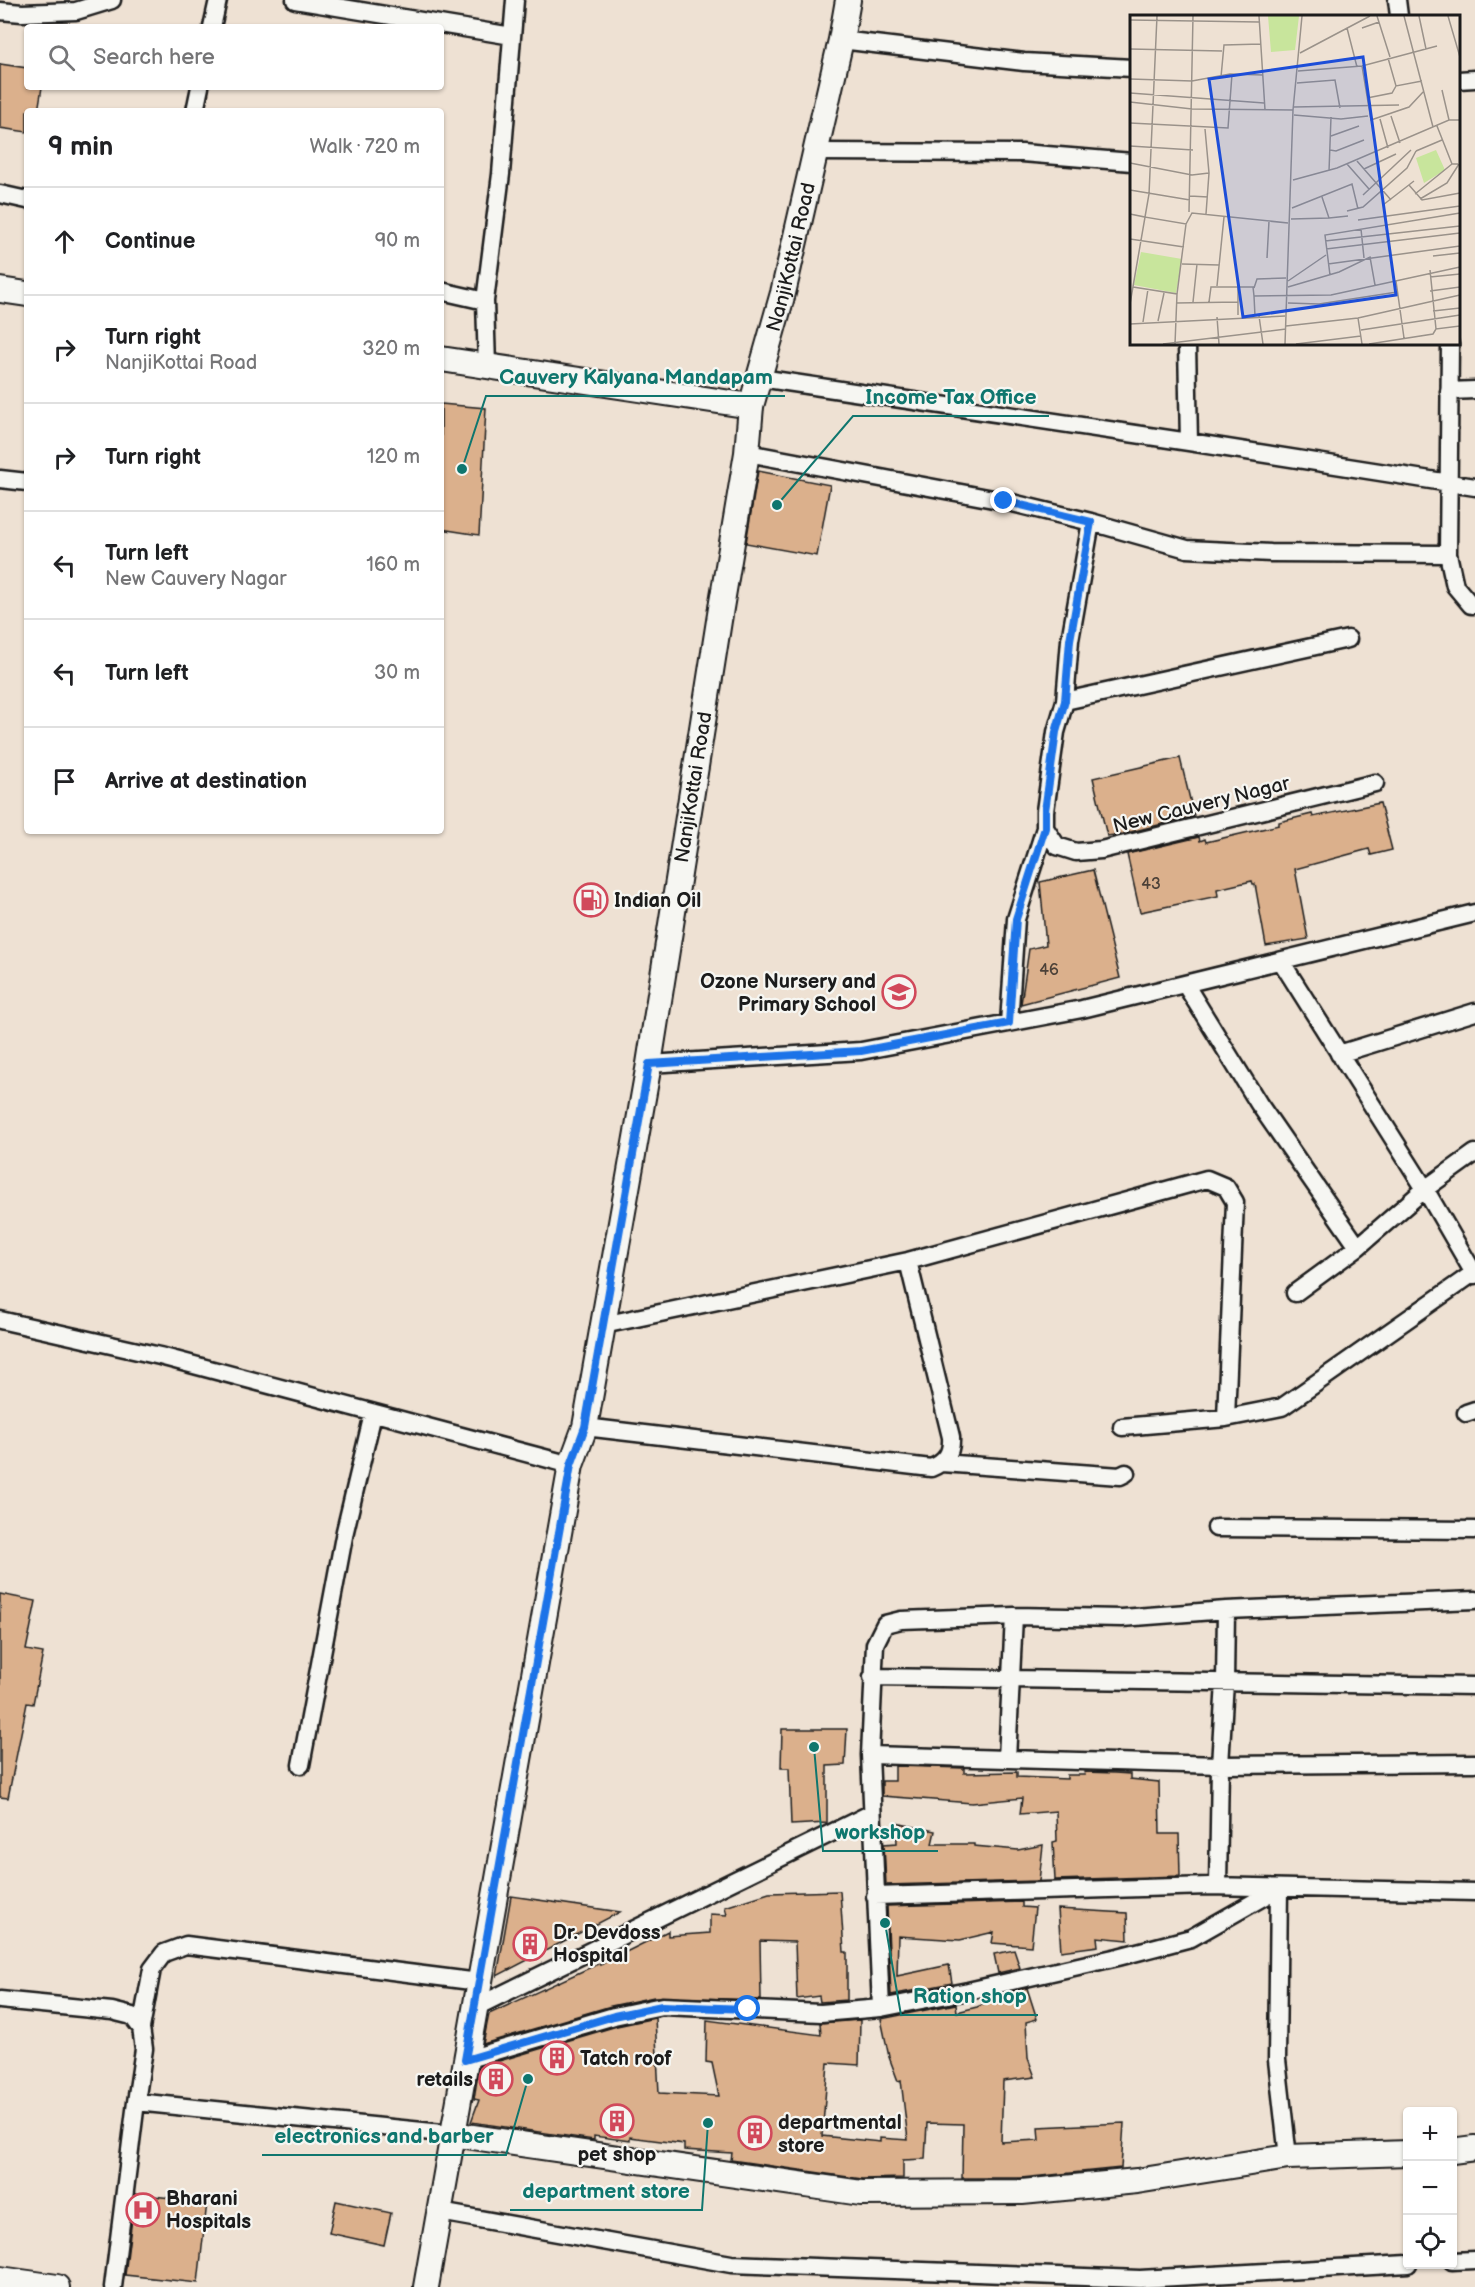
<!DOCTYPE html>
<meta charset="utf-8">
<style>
body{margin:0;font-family:"Balsamiq Sans",sans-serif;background:#f2f2f2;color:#202124}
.controls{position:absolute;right:18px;bottom:18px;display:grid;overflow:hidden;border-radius:6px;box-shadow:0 2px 4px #0004}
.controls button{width:54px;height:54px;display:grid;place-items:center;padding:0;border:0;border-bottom:2px solid #e0e0e0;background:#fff;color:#202124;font:30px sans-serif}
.stop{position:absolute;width:18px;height:18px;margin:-14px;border:4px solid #1a73e8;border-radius:50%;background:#fff}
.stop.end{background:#1a73e8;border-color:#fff;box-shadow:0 2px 6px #0008}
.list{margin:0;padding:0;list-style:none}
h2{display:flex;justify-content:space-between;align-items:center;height:78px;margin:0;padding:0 24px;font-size:26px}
h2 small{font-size:20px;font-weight:400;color:#757577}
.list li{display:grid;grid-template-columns:39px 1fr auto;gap:18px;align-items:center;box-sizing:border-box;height:108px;padding:0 24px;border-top:2px solid #e0e0e0}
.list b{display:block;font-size:22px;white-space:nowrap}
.list p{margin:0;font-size:20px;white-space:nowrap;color:#757577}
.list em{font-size:20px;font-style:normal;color:#757577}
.icon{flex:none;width:33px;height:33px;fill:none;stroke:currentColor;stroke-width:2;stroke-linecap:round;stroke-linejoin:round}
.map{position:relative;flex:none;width:1475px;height:2287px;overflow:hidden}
.search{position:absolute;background:#fff;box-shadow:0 2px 4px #0004;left:24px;top:24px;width:420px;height:66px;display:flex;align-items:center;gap:15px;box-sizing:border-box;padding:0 21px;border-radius:6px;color:#757577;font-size:22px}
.panel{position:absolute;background:#fff;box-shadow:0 2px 4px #0004;left:24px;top:108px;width:420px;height:726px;border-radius:6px}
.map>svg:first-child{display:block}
</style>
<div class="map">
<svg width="1475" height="2287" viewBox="0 0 1475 2287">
<rect width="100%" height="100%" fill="#eee1d3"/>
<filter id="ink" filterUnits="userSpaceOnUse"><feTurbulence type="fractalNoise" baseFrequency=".0167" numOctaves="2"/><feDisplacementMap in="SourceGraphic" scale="12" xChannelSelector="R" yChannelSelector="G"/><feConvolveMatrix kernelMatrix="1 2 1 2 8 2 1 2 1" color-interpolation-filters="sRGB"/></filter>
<g filter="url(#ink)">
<path fill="#dbb08c" stroke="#1c1c1c" stroke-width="1.5" d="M 0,64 L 27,68 L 27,87 L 42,87 L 38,111 L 27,111 L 27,132 L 0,128 Z
M 441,404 L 486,408 L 479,535 L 441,529 Z
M 758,471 L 830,485 L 817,556 L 746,543 Z
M 1180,758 L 1194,816 L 1123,834 L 1107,836 L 1093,778 Z
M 1380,803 L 1392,850 L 1371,855 L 1369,849 L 1295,869 L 1308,939 L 1266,946 L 1255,884 L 1253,884 L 1252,881 L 1217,889 L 1218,896 L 1140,912 L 1127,854 L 1199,837 L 1200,841 L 1205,839 L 1206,842 L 1279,825 L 1279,822 L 1312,814 L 1313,817 Z
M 1093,870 L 1120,978 L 1021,1004 L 1029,949 L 1046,945 L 1040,882 Z
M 0,1594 L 36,1601 L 26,1650 L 43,1653 L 33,1704 L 27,1703 L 8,1798 L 0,1797 Z
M 782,1729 L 847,1729 L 845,1765 L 827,1766 L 827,1823 L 791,1825 L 789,1768 L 781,1768 Z
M 895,1766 L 964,1768 L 964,1773 L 1017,1772 L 1017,1777 L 1067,1779 L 1067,1775 L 1085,1775 L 1084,1772 L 1115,1773 L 1130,1774 L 1130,1779 L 1159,1782 L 1160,1834 L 1179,1834 L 1180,1876 L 1055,1880 L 1053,1842 L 1057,1841 L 1056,1811 L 1020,1814 L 1022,1798 L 972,1803 L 882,1796 L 882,1781 L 895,1781 Z
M 896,1823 L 935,1831 L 932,1844 L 974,1844 L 974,1846 L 1018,1850 L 1043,1845 L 1039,1881 L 886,1885 L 884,1844 L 897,1843 Z
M 840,1891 L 844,1952 L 847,1952 L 847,2000 L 820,2002 L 819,1996 L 797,1999 L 795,1942 L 760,1941 L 761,2000 L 654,1997 L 611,2006 L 483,2044 L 489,2014 L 600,1963 L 600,1965 L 668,1931 L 668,1936 L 710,1933 L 710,1914 L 727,1915 L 725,1907 L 769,1893 Z
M 511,1896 L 620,1912 L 497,1976 Z
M 1022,1902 L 1022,1907 L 1035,1908 L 1031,1946 L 992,1943 L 994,1932 L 960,1940 L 898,1936 L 897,1976 L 949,1965 L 952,1983 L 891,1995 L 887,1906 Z
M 1058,1909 L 1127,1913 L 1128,1940 L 1097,1937 L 1098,1946 L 1061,1951 Z
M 1014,1950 L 1020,1968 L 998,1973 L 994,1954 Z
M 1027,1988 L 1037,2019 L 1026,2022 L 1028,2058 L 1035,2077 L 1003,2081 L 1001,2142 L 1039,2140 L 1038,2127 L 1124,2123 L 1121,2168 L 1021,2178 L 962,2178 L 963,2124 L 927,2123 L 925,2159 L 903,2160 L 903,2178 L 862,2179 L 731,2160 L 732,2153 L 684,2150 L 684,2144 L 630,2137 L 630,2141 L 594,2136 L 594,2140 L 471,2122 L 479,2100 L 474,2099 L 479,2067 L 617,2026 L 655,2018 L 659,2093 L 719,2096 L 712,2063 L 706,2062 L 707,2020 L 821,2035 L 820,2023 L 860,2020 L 859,2065 L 828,2063 L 822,2136 L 880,2142 L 880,2138 L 908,2140 L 901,2080 L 898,2081 L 889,2057 L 881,2019 L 956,2004 L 957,2012 L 977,2007 L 1003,1996 L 1002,1994 Z
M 135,2194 L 207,2202 L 198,2283 L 125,2275 Z
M 336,2201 L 391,2213 L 384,2245 L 329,2233 Z"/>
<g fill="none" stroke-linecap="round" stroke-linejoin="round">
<defs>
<path id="street" d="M 295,0 L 512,36
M 1397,0 L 1399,16
M 0,11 L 22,13 L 76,11 L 112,0
M 212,27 L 218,0
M 841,40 L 1024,62 L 1132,68
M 1458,80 L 1475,79
M 195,111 L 200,87
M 816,152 L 1022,153 L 1132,162
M 0,194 L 27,200
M 441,291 L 485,301
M 1187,344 L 1189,442
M 1450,344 L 1448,554 L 1455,586 L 1471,605 L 1475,605
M 487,366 L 485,301 L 501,174 L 515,0
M 760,378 L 1189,442 L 1475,487
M 1449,393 L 1449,391 L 1475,390
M 747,453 L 1004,501 L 1091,522 L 1187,549 L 1271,553 L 1448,554
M 0,479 L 27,482
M 1065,701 L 1348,639
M 1045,828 L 1057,846 L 1076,852 L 1101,850 L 1375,783
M 1281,961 L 1425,1189 L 1475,1275
M 1185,984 L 1259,1104 L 1358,1247
M 1009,1023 L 1016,919 L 1045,828 L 1045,811 L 1056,732 L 1065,701 L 1070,640 L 1091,522
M 1339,1054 L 1475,1012
M 649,1064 L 861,1051 L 1082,1009 L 1475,913
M 1295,1293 L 1358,1247 L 1425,1189 L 1475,1153
M 0,1320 L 160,1356 L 571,1465
M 603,1325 L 908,1261 L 1207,1179 L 1226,1187 L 1235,1202 L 1226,1418
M 1466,1413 L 1475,1410
M 585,1427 L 931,1468 C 946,1462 952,1453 951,1437 L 908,1261
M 1122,1427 L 1226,1418 L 1282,1407 L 1475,1272
M 942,1463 L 1120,1476 L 1126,1473
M 1216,1528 L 1475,1530
M 872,1677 L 1475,1686
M 870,1755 L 1220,1765 L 1475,1763
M 1007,1759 L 1014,1616
M 301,1765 L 345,1531 L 373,1414
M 1218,1886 L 1220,1765 L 1225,1682 L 1226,1610
M 875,1896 L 1209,1886 L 1475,1892
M 0,2000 L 112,2011 L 132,2016 L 141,2028 L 144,2049 L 136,2102 L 452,2134
M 474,2008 L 872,1813
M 881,2008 L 870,1755 L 875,1644 L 885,1624 L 901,1620 L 1014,1616 L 1122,1618 L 1226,1610 L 1475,1600
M 141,2028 L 152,1969 L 164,1953 L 186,1945 L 479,1982
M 465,2060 L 614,2016 L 662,2006 L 821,2013 L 881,2008 L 968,1991 L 1118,1957 L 1191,1938 L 1279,1888 L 1277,2060 L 1288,2157
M 440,2212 L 731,2264 L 1140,2279 L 1408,2264
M 1452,2261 L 1475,2260
M 113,2287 L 136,2102"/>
<g id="secondary">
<path d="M 0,290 L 27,294"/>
<path d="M 441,359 L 751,406"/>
<path d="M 452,2134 L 861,2193 L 1022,2192 L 1137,2181 L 1288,2157 L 1408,2153"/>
<path d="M 1452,2151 L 1475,2148"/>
<path d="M 0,2279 L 57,2287"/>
<path id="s1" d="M 426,2287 L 571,1465 L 585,1427 L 649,1064 L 721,608 L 747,453 L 751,406 L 783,293 L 841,40 L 848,0"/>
</g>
</defs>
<use href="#street" stroke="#1c1c1c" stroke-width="21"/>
<use href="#secondary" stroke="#1c1c1c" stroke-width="28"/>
<use href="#street" stroke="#f6f6f2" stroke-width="16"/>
<use href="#secondary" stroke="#f6f6f2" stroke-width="24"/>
</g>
</g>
<g fill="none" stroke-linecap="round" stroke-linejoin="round" filter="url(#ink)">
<path stroke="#1a73e8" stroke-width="8" d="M 748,2009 L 662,2006 L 614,2016 L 465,2060 L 571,1465 L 585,1427 L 649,1064 L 861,1051 L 1009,1023 L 1016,919 L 1045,828 L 1045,811 L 1056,732 L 1065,701 L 1070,640 L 1091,522 L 1004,501"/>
</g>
<defs>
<symbol id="fuel-ring" viewBox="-11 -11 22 22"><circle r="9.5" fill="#f6f6f2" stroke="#d1495b" stroke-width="1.5"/><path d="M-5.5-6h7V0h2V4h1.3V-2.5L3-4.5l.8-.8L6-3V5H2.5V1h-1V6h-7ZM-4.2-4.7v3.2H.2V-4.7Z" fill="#d1495b"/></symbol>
<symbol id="school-ring" viewBox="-11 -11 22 22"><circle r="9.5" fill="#f6f6f2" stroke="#d1495b" stroke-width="1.5"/><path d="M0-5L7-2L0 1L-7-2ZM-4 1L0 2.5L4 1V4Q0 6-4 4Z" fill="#d1495b"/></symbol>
<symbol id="building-ring" viewBox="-11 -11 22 22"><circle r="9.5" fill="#f6f6f2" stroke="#d1495b" stroke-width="1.5"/><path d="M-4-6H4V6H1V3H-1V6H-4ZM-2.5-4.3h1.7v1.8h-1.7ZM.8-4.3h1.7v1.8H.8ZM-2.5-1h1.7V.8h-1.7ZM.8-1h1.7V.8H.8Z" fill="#d1495b"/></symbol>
<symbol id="hospital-ring" viewBox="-11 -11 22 22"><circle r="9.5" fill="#f6f6f2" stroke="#d1495b" stroke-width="1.5"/><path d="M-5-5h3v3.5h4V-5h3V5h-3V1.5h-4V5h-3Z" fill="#d1495b"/></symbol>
</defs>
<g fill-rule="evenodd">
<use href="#fuel-ring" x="572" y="881" width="38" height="38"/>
<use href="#school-ring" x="880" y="973" width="38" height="38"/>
<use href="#building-ring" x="511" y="1925" width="38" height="38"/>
<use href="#building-ring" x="538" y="2039" width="38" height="38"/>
<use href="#building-ring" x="477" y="2060" width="38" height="38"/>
<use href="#building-ring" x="598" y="2102" width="38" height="38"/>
<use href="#building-ring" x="736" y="2114" width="38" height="38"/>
<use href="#hospital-ring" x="124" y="2191" width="38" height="38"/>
</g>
<g text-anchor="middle" stroke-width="4.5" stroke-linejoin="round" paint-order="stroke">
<g font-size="16" fill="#4c4138">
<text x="1151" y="889">43</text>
<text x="1049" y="975">46</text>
</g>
<g font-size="20" fill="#1c1c1c" stroke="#f6f6f2">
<text dy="7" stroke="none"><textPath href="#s1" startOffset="2064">NanjiKottai Road</textPath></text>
<text dy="7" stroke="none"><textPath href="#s1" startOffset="1524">NanjiKottai Road</textPath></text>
<text transform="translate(1201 804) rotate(-14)" y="7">New Cauvery Nagar</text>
</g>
<g font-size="20" font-weight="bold" fill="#1c1c1c" stroke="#f6f6f2" text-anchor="start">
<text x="614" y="907">Indian Oil</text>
<text x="876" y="988" text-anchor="end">Ozone Nursery and<tspan x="876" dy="23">Primary School</tspan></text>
<text x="553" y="1939">Dr. Devdoss<tspan x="553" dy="23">Hospital</tspan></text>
<text x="580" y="2065">Tatch roof</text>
<text x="473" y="2086" text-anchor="end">retails</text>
<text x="778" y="2129">departmental<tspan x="778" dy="23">store</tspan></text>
<text x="617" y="2161" text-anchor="middle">pet shop</text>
<text x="166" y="2205">Bharani<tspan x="166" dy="23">Hospitals</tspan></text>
</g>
</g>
<g transform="translate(1130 15)">
<rect width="330" height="330" fill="#eee1d3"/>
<path d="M 138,1 L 169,1 L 165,35 L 141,37 ZM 306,135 L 315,155 L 294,168 L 286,143 ZM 11,237 L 52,244 L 46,278 L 4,270 Z" fill="#c8e59c"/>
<path fill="none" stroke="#9a928a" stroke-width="1.5" d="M 129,1 L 135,95M 247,1 L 260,42M 274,1 L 303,112M 289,1 L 296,34M 318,1 L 330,42M 0,5 L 129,7M 217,13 L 227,52M 232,13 L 249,7M 0,34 L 92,36M 170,38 L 240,1M 258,43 L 266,71 L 292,66M 232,51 L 241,105 L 279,92 L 294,76M 168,56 L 232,51 L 307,31M 91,62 L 94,30 L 131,29M 0,64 L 62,66 L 100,59 L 133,60M 167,68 L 205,65 L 210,93M 312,75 L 319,105M 0,78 L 134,88M 237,83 L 262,78 L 266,71M 0,87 L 62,94 L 163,95M 164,92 L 269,90M 164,100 L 211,104 L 238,101M 261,101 L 270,128M 250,104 L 258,133M 0,108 L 98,113 L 102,59M 307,111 L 322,149 L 328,149M 75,114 L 79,158 L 76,199M 201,121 L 229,111M 0,131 L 63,135M 200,135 L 206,136 L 234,125M 286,136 L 312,125M 227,146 L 261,185M 0,148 L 62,160 L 79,158M 217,149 L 239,174M 234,154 L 266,139M 199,156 L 201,102M 163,165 L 207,153 L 319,105 L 330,105M 279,170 L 292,185 L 330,178M 0,175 L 60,185M 285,179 L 322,149M 233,180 L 281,135M 60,181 L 78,182M 290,184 L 317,168 L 329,149M 253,190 L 284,166M 162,193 L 222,169 L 228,194M 217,196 L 233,192 L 277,153 L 286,136M 59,197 L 63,1M 0,199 L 15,202 L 19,179 L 27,1M 199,203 L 218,201M 161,204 L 199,203 L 192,182M 228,205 L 330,191M 231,214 L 234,243M 0,224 L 54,232M 195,226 L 330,211M 196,234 L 330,218M 303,241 L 330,238M 137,243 L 139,206M 52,249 L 89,250M 198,249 L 330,231M 300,255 L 306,314 L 330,311M 200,260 L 195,220 L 330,198M 300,262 L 330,259M 158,266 L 196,240M 266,266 L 274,323M 87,271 L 94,202M 3,272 L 47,279 L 45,329M 108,272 L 108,300M 158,272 L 209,257 L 240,242 L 245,270M 124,273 L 127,264 L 156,263M 300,276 L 330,272M 47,279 L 56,209M 124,281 L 125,301M 63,287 L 67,249M 79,287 L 81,272 L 123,272 L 124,281 L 201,280 L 330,252M 46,288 L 108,287M 158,288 L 189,289 L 267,277M 0,289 L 15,202 L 56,209 L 62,198 L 158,208M 303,296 L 330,293M 129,301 L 133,329M 87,302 L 89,329M 228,303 L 232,329M 28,306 L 34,278M 13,307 L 18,274M 0,309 L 155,301M 156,311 L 228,303 L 330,280M 231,315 L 330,300M 33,329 L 156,314M 155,329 L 163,95 L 172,1M 166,329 L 231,321M 239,329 L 303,319 L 306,314"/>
<path fill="#1d4ed8" fill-opacity="0.15" stroke="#1d4ed8" stroke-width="3" d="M 233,42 L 266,280 L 113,302 L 79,64 Z"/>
<rect width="330" height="330" fill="none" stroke="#1c1c1c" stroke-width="3"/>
</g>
<path fill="none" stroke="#0f766e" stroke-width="2" d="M462 469L486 396H785M777 505L853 416H1049M814 1747L823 1851H938M885 1923L901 2015H1038M528 2079L506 2155H262M708 2123L702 2210H510"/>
<g fill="#0f766e" stroke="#f6f6f2" stroke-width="2">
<circle cx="462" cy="469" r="6"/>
<circle cx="777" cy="505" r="6"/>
<circle cx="814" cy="1747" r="6"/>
<circle cx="885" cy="1923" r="6"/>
<circle cx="528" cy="2079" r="6"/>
<circle cx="708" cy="2123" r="6"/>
</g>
<g font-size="21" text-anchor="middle" font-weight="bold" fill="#0f766e" stroke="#f6f6f2" stroke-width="4.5" stroke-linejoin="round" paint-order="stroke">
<text x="636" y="384">Cauvery Kalyana Mandapam</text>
<text x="951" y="404">Income Tax Office</text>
<text x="880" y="1839">workshop</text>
<text x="970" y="2003">Ration shop</text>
<text x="384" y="2143">electronics and barber</text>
<text x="606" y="2198">department store</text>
</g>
</svg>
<div class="controls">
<button>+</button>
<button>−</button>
<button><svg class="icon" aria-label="locate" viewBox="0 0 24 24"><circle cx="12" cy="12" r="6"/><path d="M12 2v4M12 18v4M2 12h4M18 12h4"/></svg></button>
</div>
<div class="stop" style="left:748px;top:2009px"></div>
<div class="stop end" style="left:1004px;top:501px"></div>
<div class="search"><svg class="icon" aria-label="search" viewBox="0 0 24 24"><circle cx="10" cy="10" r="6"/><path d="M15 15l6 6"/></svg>Search here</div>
<section class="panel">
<h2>9 min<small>Walk · 720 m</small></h2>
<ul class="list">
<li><svg class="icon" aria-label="ahead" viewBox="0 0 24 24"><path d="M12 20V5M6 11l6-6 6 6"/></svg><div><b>Continue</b></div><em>90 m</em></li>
<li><svg class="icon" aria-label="right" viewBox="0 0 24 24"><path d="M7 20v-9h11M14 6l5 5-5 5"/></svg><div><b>Turn right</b><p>NanjiKottai Road</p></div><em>320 m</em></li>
<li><svg class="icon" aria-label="right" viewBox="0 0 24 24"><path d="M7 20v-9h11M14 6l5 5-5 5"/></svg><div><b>Turn right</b></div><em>120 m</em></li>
<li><svg class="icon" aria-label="left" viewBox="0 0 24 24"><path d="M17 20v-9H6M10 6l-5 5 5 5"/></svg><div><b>Turn left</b><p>New Cauvery Nagar</p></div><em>160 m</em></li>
<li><svg class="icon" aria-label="left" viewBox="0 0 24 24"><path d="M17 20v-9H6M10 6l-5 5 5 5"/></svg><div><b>Turn left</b></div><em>30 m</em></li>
<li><svg class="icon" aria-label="arrive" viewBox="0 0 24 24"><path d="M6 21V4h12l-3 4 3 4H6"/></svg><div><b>Arrive at destination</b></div></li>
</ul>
</section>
</div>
